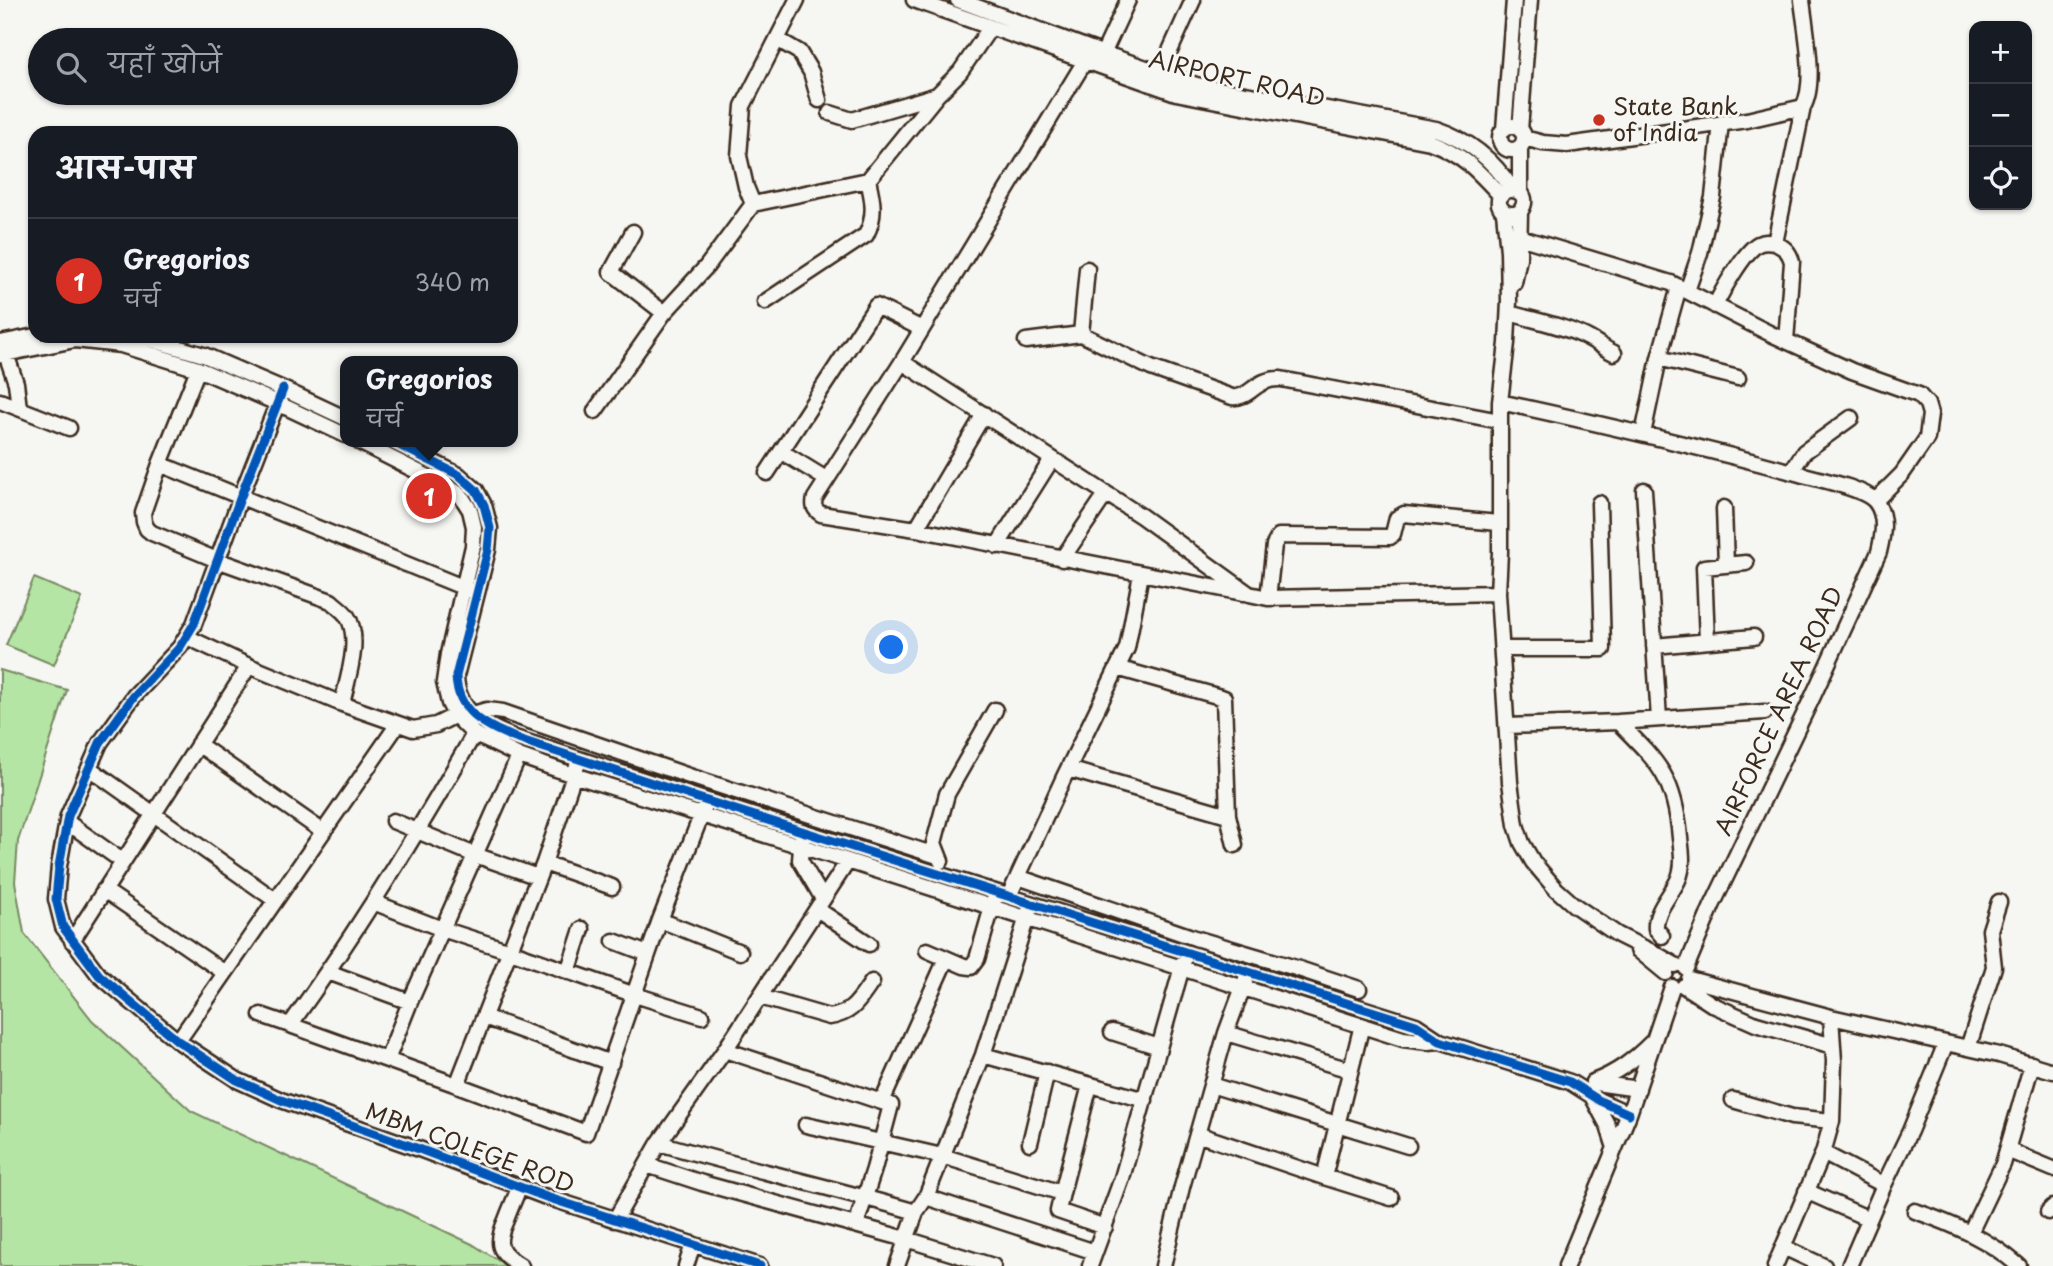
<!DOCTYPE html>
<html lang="hi">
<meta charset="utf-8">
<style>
body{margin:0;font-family:"Playpen Sans","Playpen Sans Deva",sans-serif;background:#20242c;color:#f1f3f6}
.controls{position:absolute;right:21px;top:21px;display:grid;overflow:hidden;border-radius:14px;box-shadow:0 2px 5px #0004}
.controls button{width:63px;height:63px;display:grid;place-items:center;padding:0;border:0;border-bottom:2px solid #363941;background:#171b24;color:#f1f3f6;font:35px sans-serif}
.you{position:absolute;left:892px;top:648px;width:24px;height:24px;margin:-18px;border:5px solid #fff;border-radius:50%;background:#1a73e8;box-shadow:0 0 0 10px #1a73e833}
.badge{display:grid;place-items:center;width:46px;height:46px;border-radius:50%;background:#d93025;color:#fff;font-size:23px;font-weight:700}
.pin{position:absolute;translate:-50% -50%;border:4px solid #fff;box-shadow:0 2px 7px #0006}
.popup{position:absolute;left:340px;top:356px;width:178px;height:91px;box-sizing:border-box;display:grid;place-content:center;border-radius:14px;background:#171b24;filter:drop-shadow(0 2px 5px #0005);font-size:23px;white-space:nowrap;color:#9ea1a6}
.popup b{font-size:26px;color:#f1f3f6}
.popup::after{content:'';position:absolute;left:50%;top:100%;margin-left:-14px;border:14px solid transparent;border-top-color:#171b24}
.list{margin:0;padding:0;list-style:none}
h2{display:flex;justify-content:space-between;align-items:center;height:91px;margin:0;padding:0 28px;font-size:30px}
h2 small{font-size:23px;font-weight:400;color:#9ea1a6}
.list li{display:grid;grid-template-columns:46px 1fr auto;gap:21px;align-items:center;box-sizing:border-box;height:126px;padding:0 28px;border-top:2px solid #363941}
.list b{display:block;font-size:26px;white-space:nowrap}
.list p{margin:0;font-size:23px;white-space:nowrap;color:#9ea1a6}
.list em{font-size:23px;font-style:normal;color:#9ea1a6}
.icon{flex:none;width:38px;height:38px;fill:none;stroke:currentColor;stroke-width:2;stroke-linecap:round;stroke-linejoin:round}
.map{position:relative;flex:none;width:2053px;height:1266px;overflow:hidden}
.search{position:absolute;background:#171b24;box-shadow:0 2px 5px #0004;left:28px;top:28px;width:490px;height:77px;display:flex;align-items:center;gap:18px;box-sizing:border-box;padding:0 24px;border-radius:38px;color:#9ea1a6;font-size:26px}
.panel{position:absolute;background:#171b24;box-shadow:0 2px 5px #0004;left:28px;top:126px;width:490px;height:217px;border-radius:21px}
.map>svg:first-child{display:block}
</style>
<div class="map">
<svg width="2053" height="1266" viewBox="0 0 2053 1266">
<rect width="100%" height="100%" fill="#f6f6f2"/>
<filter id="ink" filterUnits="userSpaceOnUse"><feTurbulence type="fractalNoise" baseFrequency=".0143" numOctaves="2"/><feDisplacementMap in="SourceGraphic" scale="14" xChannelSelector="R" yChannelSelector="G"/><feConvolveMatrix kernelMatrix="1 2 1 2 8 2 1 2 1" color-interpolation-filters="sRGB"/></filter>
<g filter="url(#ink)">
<path fill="#b4e5a5" stroke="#788862" stroke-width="2" d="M 34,578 L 82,598 L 54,665 L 6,645 Z
M 0,670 L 67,690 L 18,841 L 15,882 L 24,933 L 92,1020 L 191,1111 L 472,1244 L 507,1266 L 0,1266 Z"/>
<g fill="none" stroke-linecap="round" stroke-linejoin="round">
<defs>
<path id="minor" d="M 914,0 L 1176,93 L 1430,142 C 1463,154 1478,171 1501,196
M 958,0 L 1099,52 L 1196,85 L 1436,129 C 1469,140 1493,159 1512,189
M 777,39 L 799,52 L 811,72 L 819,100
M 1103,54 L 1128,0
M 1085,61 L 902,362 L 1141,516 L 1249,594 L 1268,598 L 1498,593
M 1160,73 L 1193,0
M 830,113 L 852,120 L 937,95
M1500 138a12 12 0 1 1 24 0a12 12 0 1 1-24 0Z
M 1504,129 L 1514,0
M 1520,130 L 1530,0
M 1524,138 L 1543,143 L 1567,145 L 1747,120 L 1803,107 C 1817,83 1805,28 1802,0
M 1520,147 L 1520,192
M 753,204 L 868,180
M 1504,212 L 1508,251 L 1509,301 L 1507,343 L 1500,402 L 1500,552 L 1498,593 L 1510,782 L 1516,825 L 1522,843 L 1533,862 L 1556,889 L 1574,905 L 1618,935 L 1656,954 L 1675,965
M 633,232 L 611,272 L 664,313
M 1519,237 L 1671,283 L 1769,333 L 1852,371 L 1919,395 L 1927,404 L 1930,414 L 1927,438 L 1902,474 L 1875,501
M 1775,243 C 1785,248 1789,251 1792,262 L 1786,341
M 1514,283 L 1519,258 L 1520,212 C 1537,187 1496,182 1499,204 C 1501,211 1506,213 1512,215 L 1520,212
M 1687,291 L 1700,253 L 1713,197 L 1721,123
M 765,302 L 866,235 C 876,216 873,200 868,180 L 937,95 L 960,72 L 990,28
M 1715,306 C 1722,291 1744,252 1758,244 C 1764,241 1769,242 1775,243 L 1803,107
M 1509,313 C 1533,320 1569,327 1590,339 C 1598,343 1605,349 1614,353
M 1081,334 L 1087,269
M 139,336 L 204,355 L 283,389 L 345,418
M 1026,341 L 1081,334 L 1151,368 L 1232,397 C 1251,399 1254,378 1281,379 L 1500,421
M 0,343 L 35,336
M 6,354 L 16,383 L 19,408
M 0,355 L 75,340 L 121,345 L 198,369 L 277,403 L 345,435
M 1659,358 L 1738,378
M 902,362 L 815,498 C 813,506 814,509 821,514 L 916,529 L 1243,593
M 198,369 L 160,464 L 143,513 L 144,522 L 147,529 L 152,533 L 217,560 L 331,601 C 336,606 343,610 347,616 C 362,638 347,680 342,704
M 283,389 L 241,496 L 194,624 L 180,647 L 134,696 L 100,743 L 68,816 L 59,866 L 56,899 L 63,927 L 99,975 L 178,1041 L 237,1080 L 281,1100 L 419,1149 L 546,1197 L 760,1266
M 0,401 L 69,428
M 1500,402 C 1601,424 1701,447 1800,474 C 1817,479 1864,488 1875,501 C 1887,516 1883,535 1879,552 L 1813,696 L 1712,906 L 1686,968
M 595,411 L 664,313 L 707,266 L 753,204 L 746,187 L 739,156 L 743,106 L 797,0
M 1643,434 L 1659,358 L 1679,287
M 359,442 L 450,488 L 461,496 L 470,510 L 474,527 L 473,546 L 448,654 L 444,682 L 449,703 L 455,715 L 474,734 L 519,756 L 573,775 L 804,847 L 1403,1039 L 1428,1042 L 1440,1041
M 393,442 L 459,475 L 476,490 L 484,505 L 490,528 L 488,550 L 456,676 C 457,713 485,725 515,738 L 707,801 L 1416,1025 L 1440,1041 L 1570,1082 L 1600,1101 L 1629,1114
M 782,452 L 826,479
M 160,464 L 470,590
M 1791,472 L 1804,452 L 1851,418
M 767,473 L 876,306 L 922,329
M 1644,490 L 1659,719
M 1724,508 L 1726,565
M 916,529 L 984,414
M 997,546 L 1052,459
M 1062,559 L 1106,494
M 1268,598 L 1274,545 L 1279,536 L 1390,537 L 1393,534 L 1397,518 L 1404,514 L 1498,523
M 187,637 L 249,666 L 342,704 L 413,729 L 436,725 L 462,712
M 1707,641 L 1704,567 L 1746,563
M 1654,646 L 1754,637
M 1502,649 L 1603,649 L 1599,503
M 1117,668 L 1224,698 L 1228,815 L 1235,845
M 473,714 L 487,710 L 503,712 L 692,777 L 938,856
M 1618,722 C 1659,763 1675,778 1680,838 C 1682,852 1684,867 1678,880 C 1671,895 1654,912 1656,929 L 1662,936
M 1507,726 L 1618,722 L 1765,712
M 474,734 C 417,834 357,932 290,1025 L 387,1060 L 410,1002 L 519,756
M 198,744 L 322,831
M 577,766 L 544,863 L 457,1085 L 586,1133 L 660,920 L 705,806
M 89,768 L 275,900
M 1068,769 L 1228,815
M 393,821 L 475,855 L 538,877
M 67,822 L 122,861
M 802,837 L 800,860 L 823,899
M 941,861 L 934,843 L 947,794 L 995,710
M 544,863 L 612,887
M 1018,877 L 1195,938 L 1296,968 L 1359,989
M 104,890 L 225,973
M 1009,896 L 1064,777 L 1127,648 L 1141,574
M 373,902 L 442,929 L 510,951 L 635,995 L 702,1016
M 817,909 L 869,944
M 660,920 L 740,952
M 72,941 L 249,666
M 614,941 L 648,954
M 927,950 L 964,966 L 971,967 L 977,959 L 994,900
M 1638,950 L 1666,973
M 328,972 L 410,1002
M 568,972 L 582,929
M 1689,979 L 1831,1017 L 1999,1055 L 2053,1071
M 1684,986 L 1713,1005 L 1756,1024 L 1833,1046
M 760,997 L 829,1017 C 853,1014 859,1000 872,982
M 261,1015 L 290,1025
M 484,1017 L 611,1063
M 1112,1032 L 1159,1047
M 1226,1033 L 1350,1070
M 178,1041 L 398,724
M 1968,1048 L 1994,967 L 1990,930 L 1999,902
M 725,1050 L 891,1105 L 874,1169 L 856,1225
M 983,1055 L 1145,1100
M 387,1060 L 457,1085
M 1593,1082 C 1617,1073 1634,1060 1652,1042
M 1596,1083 L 1638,1089
M 1211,1085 L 1408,1146
M 1593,1098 L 1608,1126 L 1615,1148
M 1733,1100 L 1792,1117 L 1832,1121
M 882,1102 L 946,959
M 806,1125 L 942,1156 L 1062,1193 L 1090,1085
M 1197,1134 L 1324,1177 L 1391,1198
M 659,1143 C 744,1168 831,1187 916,1212
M 1030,1143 L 1047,1072
M 2007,1150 L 2053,1169
M 1823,1153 L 1884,1185 L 1849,1266
M 647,1165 L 702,1183 L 906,1239 L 993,1266
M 1324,1177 L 1362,1025
M 1884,1185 L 1910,1131 L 1946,1043
M 519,1188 C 515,1198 510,1209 506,1220 C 495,1244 498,1252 521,1266
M 1806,1191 L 1869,1219
M 1062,1193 L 1058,1211 L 1105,1227
M 926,1197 L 1095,1252
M 1915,1211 C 1953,1224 1988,1239 2019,1266
M 2048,1212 L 2053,1207
M 615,1220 L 659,1143 L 725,1050 L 848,861
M 1970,1233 L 2003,1164 L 2032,1064
M 1783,1247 L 1824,1266
M 686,1266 L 693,1244
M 897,1266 L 916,1212 L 926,1197 L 983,1055 L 1029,911
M 1090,1266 L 1122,1178 L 1184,960
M 1163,1266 L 1182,1187 L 1226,1033 L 1246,979
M 1566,1266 L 1629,1114 L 1672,987
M 1775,1266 L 1823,1153 L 1832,1121 L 1834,1061 L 1831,1017"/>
</defs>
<use href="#minor" stroke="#3b2a1e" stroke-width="19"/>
<use href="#minor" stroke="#f6f6f2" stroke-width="14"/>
<defs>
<path id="cycleway" d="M 283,389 L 241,496 L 194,624 L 180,647 L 134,696 L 100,743 L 68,816 L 59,866 L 56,899 L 63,927 L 99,975 L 178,1041 L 237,1080 L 281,1100 L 419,1149 L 546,1197 L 760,1266
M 393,442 L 459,475 L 476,490 L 484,505 L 490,528 L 488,550 L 456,676 C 457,713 485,725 515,738 L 707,801 L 1416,1025 L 1440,1041 L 1570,1082 L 1600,1101 L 1629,1114"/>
</defs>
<use href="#cycleway" stroke="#f6f6f2" stroke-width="13"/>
<use href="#cycleway" stroke="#0057b8" stroke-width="9"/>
</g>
</g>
<circle fill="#c8321e" stroke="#f6f6f2" stroke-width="2.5" cx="1599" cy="120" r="7"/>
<g text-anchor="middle" stroke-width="6" stroke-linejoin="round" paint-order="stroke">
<g font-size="23" fill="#3b2a1e" stroke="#f6f6f2">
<text transform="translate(1237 79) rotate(13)" y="8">AIRPORT ROAD</text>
<text transform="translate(1779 711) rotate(-65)" y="8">AIRFORCE AREA ROAD</text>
<text transform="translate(470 1148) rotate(20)" y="8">MBM COLEGE ROD</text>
</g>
<g font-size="23" fill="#3b2a1e" stroke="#f6f6f2" text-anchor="start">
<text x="1613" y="115">State Bank<tspan x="1613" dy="26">of India</tspan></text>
</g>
</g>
</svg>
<div class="controls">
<button>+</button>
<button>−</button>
<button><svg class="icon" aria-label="locate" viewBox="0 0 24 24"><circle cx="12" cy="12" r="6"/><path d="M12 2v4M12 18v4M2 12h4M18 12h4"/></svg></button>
</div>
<div class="you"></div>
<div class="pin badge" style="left:429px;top:496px">1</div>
<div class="popup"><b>Gregorios</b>चर्च</div>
<div class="search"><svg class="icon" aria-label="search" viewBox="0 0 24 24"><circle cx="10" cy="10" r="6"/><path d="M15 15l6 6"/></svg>यहाँ खोजें</div>
<section class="panel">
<h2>आस-पास<small></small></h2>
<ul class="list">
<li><span class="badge">1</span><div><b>Gregorios</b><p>चर्च</p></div><em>340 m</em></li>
</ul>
</section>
</div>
